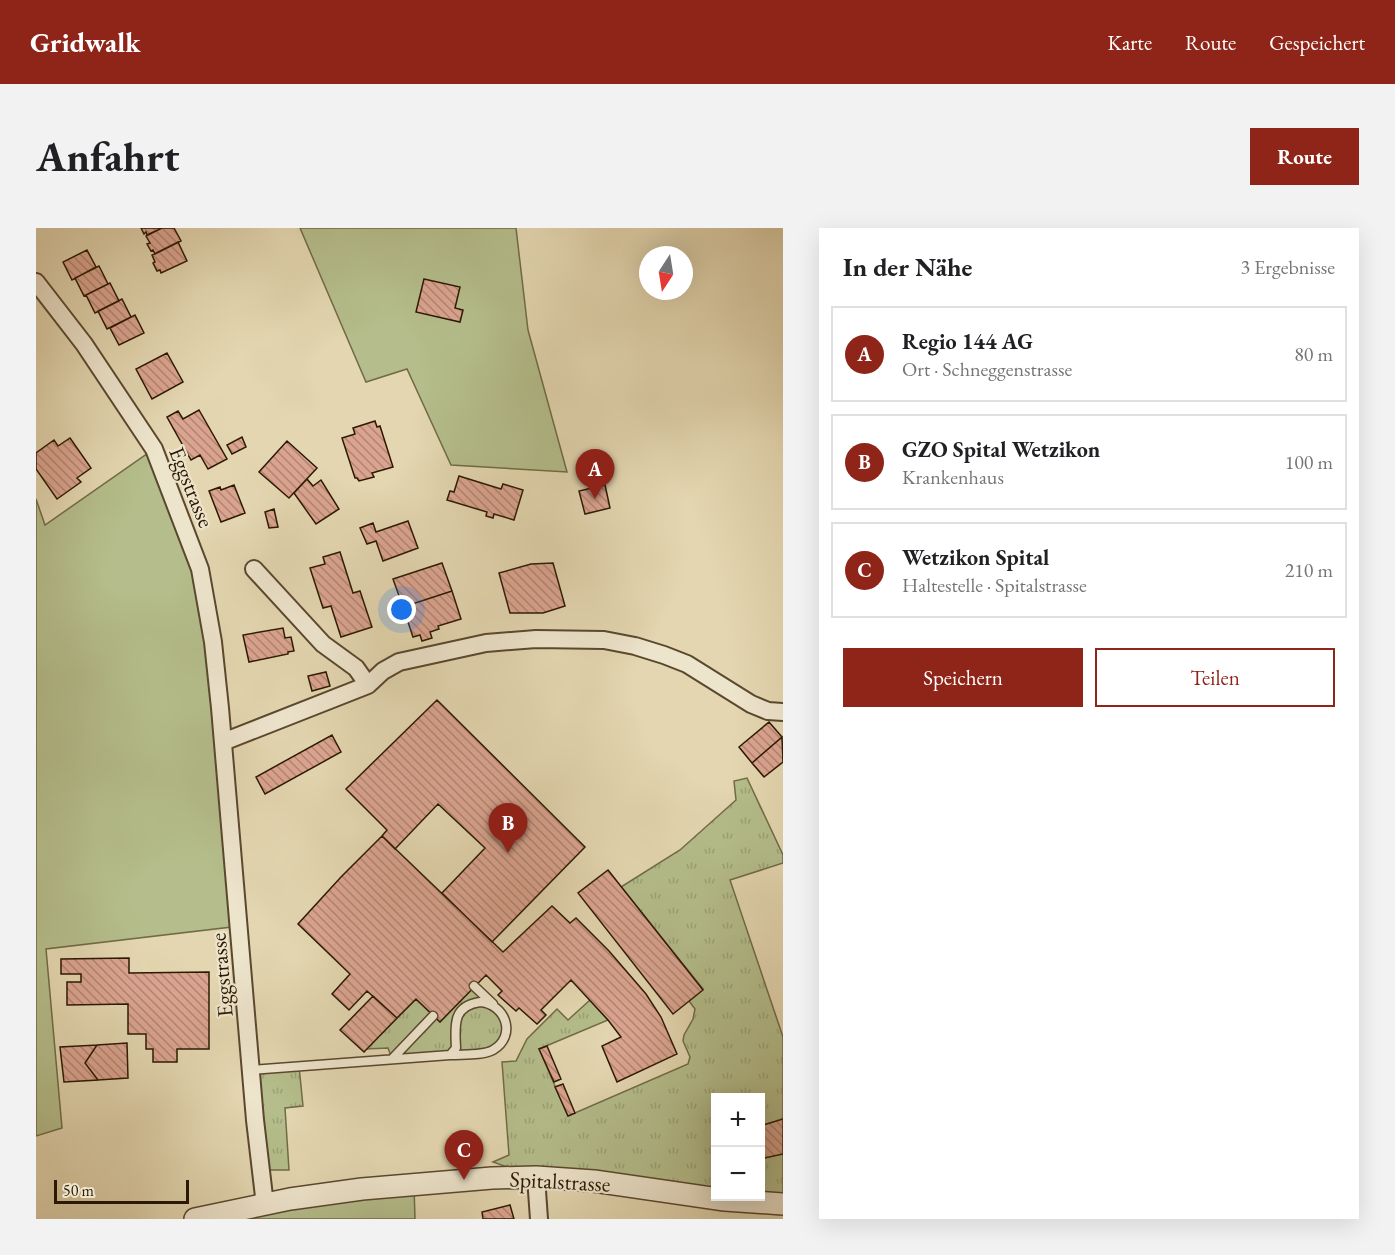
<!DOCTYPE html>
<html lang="de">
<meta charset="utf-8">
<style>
body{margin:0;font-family:"EB Garamond",serif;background:#f2f2f2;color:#202124}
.controls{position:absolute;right:18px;bottom:18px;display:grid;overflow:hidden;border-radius:0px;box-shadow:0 6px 24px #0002}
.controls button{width:54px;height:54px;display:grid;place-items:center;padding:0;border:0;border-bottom:2px solid #e0e0e0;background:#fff;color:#202124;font:30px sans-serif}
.compass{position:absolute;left:603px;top:18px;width:54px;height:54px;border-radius:50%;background:#fff;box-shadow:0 6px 24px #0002;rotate:192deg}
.scale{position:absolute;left:18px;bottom:15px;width:135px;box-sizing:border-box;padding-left:6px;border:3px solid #2c1903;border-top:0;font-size:16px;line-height:21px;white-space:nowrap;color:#2c1903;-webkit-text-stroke:4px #ede4cc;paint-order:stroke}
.you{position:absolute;left:366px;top:382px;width:21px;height:21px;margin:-15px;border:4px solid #fff;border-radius:50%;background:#1a73e8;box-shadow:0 0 0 9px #1a73e833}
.badge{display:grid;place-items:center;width:39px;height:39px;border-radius:50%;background:#8f2418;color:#fff;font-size:20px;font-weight:700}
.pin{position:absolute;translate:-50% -50px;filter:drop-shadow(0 2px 3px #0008)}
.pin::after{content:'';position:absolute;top:32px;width:21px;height:18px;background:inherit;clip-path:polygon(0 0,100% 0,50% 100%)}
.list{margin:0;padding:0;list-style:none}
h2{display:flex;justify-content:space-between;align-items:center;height:78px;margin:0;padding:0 24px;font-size:26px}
h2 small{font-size:20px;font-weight:400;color:#757577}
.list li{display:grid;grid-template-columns:39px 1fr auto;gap:18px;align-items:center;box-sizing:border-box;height:96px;margin:0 12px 12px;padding:0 12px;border:2px solid #e0e0e0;border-radius:0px}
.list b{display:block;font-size:22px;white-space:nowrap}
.list p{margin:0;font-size:20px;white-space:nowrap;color:#757577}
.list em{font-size:20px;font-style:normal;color:#757577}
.actions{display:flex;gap:12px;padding:18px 24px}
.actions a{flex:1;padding:14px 0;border:2px solid #8f2418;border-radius:0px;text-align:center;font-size:21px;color:#8f2418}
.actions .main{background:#8f2418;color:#fff}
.map{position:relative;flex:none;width:747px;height:991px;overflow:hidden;border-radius:0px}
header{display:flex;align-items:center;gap:36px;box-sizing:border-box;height:84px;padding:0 30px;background:#8f2418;color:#fff}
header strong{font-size:28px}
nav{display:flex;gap:33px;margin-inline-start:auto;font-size:21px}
.intro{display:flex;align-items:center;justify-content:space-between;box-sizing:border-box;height:144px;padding:0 36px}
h1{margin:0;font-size:42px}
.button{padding:15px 27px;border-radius:0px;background:#8f2418;color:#fff;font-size:21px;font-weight:700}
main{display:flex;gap:36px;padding:0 36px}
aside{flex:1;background:#fff;border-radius:0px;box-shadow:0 6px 24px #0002}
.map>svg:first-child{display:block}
</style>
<header>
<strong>Gridwalk</strong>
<nav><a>Karte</a><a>Route</a><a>Gespeichert</a></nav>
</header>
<div class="intro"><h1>Anfahrt</h1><a class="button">Route</a></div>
<main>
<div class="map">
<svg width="747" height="991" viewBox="0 0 747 991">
<defs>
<pattern id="park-tufts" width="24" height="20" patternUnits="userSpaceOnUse" patternTransform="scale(1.5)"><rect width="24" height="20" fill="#b4bd8b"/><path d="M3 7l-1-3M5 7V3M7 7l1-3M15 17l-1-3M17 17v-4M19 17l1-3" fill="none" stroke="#9ba276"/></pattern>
<pattern id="building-back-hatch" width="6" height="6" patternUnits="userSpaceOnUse" patternTransform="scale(1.5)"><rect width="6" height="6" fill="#dba490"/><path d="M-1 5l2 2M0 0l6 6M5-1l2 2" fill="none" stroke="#b28573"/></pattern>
</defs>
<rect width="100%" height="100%" fill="#e3d6b0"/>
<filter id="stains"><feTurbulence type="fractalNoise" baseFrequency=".00333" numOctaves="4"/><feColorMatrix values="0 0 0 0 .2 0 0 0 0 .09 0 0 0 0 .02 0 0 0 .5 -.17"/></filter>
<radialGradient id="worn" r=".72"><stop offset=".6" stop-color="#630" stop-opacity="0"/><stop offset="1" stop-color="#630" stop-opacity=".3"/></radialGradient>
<path fill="#b4bd8b" stroke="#706b47" stroke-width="1.5" d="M 264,0 L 480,0 L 492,102 L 531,244 L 415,237 L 371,141 L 330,154 Z
M 118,221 L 164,341 L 204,698 L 10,721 L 26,900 L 0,908 L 0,271 L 9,297 Z
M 378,957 L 379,991 L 159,991 Z"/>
<path fill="url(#park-tufts)" stroke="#706b47" stroke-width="1.5" d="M 711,550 L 747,627 L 747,635 L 694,652 L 747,809 L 747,891 L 725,898 L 724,870 L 680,870 L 680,968 L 724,968 L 725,931 L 747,925 L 747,976 L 500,949 L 457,934 L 473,927 L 466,834 L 480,833 L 491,811 L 521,781 L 532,792 L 554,772 L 572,792 L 503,821 L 532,888 L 652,836 L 654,829 L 647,813 L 648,807 L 657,791 L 659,781 L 653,773 L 667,761 L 585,659 L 644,622 L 700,572 L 698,553 Z
M 438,758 L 464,783 L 470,804 L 457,822 L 356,831 L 352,820 L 330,821 L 380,771 L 404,794 Z
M 263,838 L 267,878 L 249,880 L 253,942 L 225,942 L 215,842 Z"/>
<path fill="url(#building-back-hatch)" stroke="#2c1903" stroke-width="1.5" d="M 105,0 L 126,0 L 111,7 L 110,4 L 108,6 Z
M 126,0 L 138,0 L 145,13 L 119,26 L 117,22 L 115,23 L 111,16 L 114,15 L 110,8 Z
M 142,14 L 151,33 L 125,45 L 124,42 L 121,43 L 117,35 L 119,34 L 116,27 Z
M 51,22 L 60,39 L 36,52 L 27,34 Z
M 63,38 L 72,56 L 48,68 L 39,50 Z
M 388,51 L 424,59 L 419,80 L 427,82 L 424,94 L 380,84 Z
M 74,55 L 83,73 L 59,85 L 50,67 Z
M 86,71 L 95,89 L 71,101 L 62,83 Z
M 99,87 L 108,105 L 83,117 L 74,100 Z
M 131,125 L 147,154 L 116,171 L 100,141 Z
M 163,182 L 191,231 L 172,241 L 164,227 L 155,232 L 131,189 L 142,183 L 147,191 Z
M 339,193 L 341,199 L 344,198 L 357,239 L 336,245 L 338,249 L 323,253 L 321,250 L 319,250 L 306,210 L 319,206 L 317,200 Z
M 206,209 L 210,219 L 196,226 L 191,217 Z
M 34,210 L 55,240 L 41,250 L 45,254 L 21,271 L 0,241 L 0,225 L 18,212 L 22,218 Z
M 251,213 L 281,240 L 253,270 L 223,244 Z
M 423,248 L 465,261 L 467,256 L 487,262 L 478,292 L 458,286 L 457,290 L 450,288 L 451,284 L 411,272 L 414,263 L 418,264 Z
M 271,251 L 277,258 L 285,252 L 303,281 L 280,296 L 258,265 Z
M 198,257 L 209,285 L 185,294 L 173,263 L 184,259 L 185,262 Z
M 569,257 L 574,280 L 549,286 L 543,263 Z
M 238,281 L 242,299 L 233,300 L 229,284 Z
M 372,293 L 382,320 L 347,333 L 340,313 L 331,316 L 324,300 L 337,295 L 340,304 Z
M 304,324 L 317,365 L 324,363 L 336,399 L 305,409 L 295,378 L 287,380 L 274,340 L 289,336 L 287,329 Z
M 406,335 L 416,363 L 367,379 L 357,351 Z
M 517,335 L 529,378 L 507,385 L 474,385 L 463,345 L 495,336 Z
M 416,363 L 425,391 L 402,398 L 403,401 L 394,404 L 396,410 L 386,413 L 384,407 L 377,409 L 367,379 Z
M 247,400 L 249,410 L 255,409 L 258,423 L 252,424 L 252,426 L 213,434 L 207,407 Z
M 290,444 L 294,458 L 276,463 L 272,448 Z
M 401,472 L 549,619 L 456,714 L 406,665 L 449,620 L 402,576 L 359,621 L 346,608 L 351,602 L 310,561 Z
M 733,494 L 746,509 L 716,535 L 703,519 Z
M 296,507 L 305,524 L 229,566 L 220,549 Z
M 746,509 L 747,534 L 728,549 L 716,535 Z
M 346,608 L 467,724 L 516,678 L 534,695 L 540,690 L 573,723 L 610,766 L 625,789 L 641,826 L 581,854 L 566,818 L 585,809 L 572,792 L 535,752 L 505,782 L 510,787 L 501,796 L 483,780 L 480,783 L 462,767 L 466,763 L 450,747 L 404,794 L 380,771 L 361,790 L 331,763 L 313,782 L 296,766 L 314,746 L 262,696 L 305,649 Z
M 572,642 L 667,762 L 637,786 L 542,665 Z
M 93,730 L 93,745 L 173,744 L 173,821 L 141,821 L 141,834 L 117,834 L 117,821 L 110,821 L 110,806 L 92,806 L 92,776 L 31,777 L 31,754 L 45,754 L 45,746 L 25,746 L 25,731 Z
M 337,768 L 361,790 L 328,824 L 304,802 Z
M 91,815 L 92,850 L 62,852 L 49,835 L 61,817 Z
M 61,817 L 49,835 L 62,852 L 28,854 L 24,819 Z
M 511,818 L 525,851 L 518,854 L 503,821 Z
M 527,856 L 539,885 L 532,888 L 519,859 Z
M 747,891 L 747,926 L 724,931 L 724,898 Z
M 474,977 L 478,991 L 447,991 L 446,984 Z"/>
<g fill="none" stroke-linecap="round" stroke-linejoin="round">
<defs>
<path id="service" d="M 438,758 L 457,776
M 444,774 C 470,776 481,808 457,822 C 446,828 427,826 414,827 L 420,820 C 419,798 416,778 444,774 Z
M 356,831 L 397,788
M 215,842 L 414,827"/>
<path id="minor" d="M 0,54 L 48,116 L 118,221 L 164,341 L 177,414 L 184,480 L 219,892 L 229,977
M 332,457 L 347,443 L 363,434 L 450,415 L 500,411 L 568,412 L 599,418 L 628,427 L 651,436 L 715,476 L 732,483 L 747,484
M 187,514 L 332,457 L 320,440 L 287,416 L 218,341
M 500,949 L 503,991"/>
<path id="tertiary" d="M 159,991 L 254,971 L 326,961 L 456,950 L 500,949 L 558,953 L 689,972 L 747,976"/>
</defs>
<use href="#service" stroke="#5a482e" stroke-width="11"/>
<use href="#minor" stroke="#5a482e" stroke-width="20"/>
<use href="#tertiary" stroke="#5a482e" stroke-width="24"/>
<use href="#service" stroke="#ede4cc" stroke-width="8"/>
<use href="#minor" stroke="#ede4cc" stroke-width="16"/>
<use href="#tertiary" stroke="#ede4cc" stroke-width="21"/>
</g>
<g text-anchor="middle" stroke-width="4.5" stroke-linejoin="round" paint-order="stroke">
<g font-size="22" fill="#2c1903" stroke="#ede4cc">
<text transform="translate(156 259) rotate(68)" y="8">Eggstrasse</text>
<text transform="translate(185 747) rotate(-95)" y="8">Eggstrasse</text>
<text transform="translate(524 953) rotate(3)" y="8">Spitalstrasse</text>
</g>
</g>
<rect width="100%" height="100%" filter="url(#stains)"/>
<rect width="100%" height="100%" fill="url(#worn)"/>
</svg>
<div class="controls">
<button>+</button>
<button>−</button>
</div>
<svg class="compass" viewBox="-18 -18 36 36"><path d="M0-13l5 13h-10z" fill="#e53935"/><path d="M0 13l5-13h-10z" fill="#757577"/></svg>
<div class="scale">50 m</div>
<div class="you"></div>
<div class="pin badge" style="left:559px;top:271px">A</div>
<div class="pin badge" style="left:472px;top:625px">B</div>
<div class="pin badge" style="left:428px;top:952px">C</div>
</div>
<aside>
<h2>In der Nähe<small>3 Ergebnisse</small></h2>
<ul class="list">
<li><span class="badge">A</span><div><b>Regio 144 AG</b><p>Ort · Schneggenstrasse</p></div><em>80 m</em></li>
<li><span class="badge">B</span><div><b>GZO Spital Wetzikon</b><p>Krankenhaus</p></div><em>100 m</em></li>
<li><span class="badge">C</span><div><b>Wetzikon Spital</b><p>Haltestelle · Spitalstrasse</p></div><em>210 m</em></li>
</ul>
<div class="actions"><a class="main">Speichern</a><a>Teilen</a></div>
</aside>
</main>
